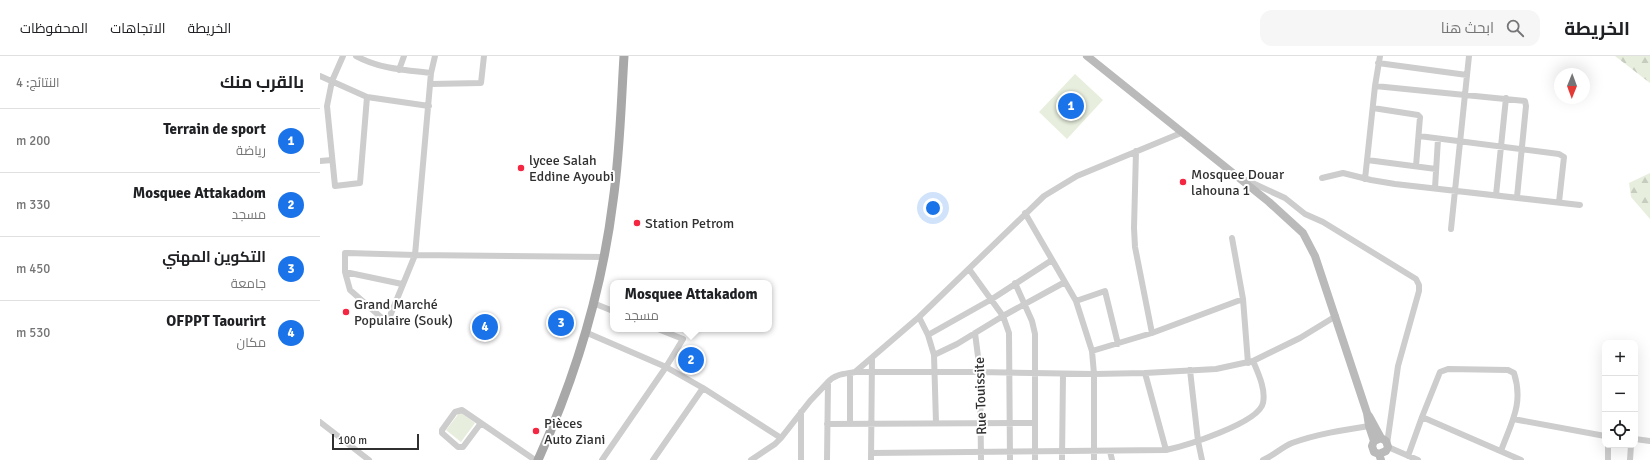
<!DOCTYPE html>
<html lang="ar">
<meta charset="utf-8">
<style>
body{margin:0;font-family:Signika,Cairo,sans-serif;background:#f6f6f6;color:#202124;direction:rtl}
.controls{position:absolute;right:12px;bottom:12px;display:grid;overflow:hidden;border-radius:8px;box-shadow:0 4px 16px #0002}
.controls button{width:36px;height:36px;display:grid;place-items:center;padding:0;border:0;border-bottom:1px solid #e0e0e0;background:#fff;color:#202124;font:20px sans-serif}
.compass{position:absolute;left:1234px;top:12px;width:36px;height:36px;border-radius:50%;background:#fff;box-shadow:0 4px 16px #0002;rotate:181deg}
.scale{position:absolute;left:12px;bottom:10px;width:87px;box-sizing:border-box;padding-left:4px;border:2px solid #303030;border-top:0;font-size:11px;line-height:14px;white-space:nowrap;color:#303030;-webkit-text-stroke:3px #fff;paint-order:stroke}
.you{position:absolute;left:613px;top:152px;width:14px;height:14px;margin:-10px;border:3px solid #fff;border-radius:50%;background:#1a73e8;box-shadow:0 0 0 6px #1a73e833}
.badge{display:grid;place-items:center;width:26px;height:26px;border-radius:50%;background:#1a73e8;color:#fff;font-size:13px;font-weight:700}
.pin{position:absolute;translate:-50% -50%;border:2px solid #fff;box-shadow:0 1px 4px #0006}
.popup{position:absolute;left:290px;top:224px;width:162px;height:52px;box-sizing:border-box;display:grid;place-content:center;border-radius:8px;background:#fff;filter:drop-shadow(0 1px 3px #0005);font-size:13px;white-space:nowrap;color:#757577}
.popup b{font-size:15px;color:#202124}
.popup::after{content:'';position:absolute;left:50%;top:100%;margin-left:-8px;border:8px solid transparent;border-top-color:#fff}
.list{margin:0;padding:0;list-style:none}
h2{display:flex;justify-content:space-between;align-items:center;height:52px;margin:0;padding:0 16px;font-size:17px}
h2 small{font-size:13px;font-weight:400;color:#757577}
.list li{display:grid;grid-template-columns:26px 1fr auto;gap:12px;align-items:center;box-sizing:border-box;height:64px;padding:0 16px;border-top:1px solid #e0e0e0}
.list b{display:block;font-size:15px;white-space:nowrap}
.list p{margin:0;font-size:13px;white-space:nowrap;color:#757577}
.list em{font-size:13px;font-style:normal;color:#757577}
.icon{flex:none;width:22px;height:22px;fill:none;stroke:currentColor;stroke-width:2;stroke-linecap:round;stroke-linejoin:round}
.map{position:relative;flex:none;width:1330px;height:404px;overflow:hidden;direction:ltr}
header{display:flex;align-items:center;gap:24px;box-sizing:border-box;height:56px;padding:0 20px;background:#fff;border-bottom:1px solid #e0e0e0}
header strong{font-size:19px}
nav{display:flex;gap:22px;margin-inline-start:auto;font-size:14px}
.search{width:280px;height:36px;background:#f6f6f6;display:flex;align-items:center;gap:10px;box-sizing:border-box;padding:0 14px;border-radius:12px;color:#757577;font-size:15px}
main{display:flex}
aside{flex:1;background:#fff}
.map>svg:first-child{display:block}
</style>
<header>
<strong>الخريطة</strong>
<div class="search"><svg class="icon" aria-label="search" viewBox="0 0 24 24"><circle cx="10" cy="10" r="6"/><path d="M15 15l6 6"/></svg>ابحث هنا</div>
<nav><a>الخريطة</a><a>الاتجاهات</a><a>المحفوظات</a></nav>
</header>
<main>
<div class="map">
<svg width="1330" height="404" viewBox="0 0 1330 404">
<defs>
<pattern id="forest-firs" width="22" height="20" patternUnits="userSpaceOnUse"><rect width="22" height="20" fill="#e7eedd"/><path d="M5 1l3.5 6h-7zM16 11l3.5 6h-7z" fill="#c6ccbe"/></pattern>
</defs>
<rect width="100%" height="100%" fill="#fff"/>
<path fill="#e7eedd" d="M 755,18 L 783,44 L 747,83 L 719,56 Z
M 140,356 L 155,367 L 141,386 L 126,374 Z"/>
<path fill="url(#forest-firs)" d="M 1295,0 L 1330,0 L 1330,27 Z
M 1330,117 L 1330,163 L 1311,141 L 1309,127 Z"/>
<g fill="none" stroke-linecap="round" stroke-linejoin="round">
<path stroke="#cdcdcd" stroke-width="6" d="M 23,0 L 12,25 L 7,50 L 15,130 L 40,127 L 47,41
M 36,0 C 60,13 85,14 111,17
M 115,0 L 111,17 L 95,199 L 70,260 L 67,263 L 63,263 L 30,234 L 25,216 L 25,197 L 28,197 L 95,199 L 284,201
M 1060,0 L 1055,30 L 1205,45 L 1206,50 L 1197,141
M 1058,7 L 1147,19
M 79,14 L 84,0
M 0,20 L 47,41 L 109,50
M 111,28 L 161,27 L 164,0
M 1053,52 L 1098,59 L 1100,61 L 1096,110
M 1099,80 L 1239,98 L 1244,101 L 1239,146
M 816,95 L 814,172 L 815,191 L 832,277
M 1047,104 L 1116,113
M 0,105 L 12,104
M 1002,122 L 1023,117 L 1051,124 L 1075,128 L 1260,149
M 1045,123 L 1055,30
M 926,124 L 965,142 L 985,158 L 1003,166 L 1096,223 L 1099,229 L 1099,235 L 1078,310 L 1067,388
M 1115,132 L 1118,83
M 1176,139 L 1186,42
M 705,157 L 756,245 L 772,295 L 774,318 L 774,404
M 1131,173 L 1149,0
M 912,182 L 923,243 L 928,307
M 649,213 L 683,260 L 689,277 L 690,404
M 25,216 L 82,228
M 695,227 L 712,265 L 715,278 L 715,404
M 756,245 L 785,235 L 798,288
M 273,247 L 293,255
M 599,261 L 608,279 L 614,299 L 616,367
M 265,276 L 346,311 L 383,332 L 461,382
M 655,277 L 660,316 L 661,404
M 608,279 L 672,243 L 732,204
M 772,295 L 832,277 L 923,243
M 614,299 L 637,288 L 683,260 L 745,226
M 870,314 L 878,385 L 882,404
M 535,316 L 599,261 L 724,140 L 757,120 L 861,77
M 825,317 L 846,394
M 1102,361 L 1201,404
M 1193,363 L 1285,380
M 0,366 L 49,404
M 161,367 L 143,391 L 138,391 L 122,377 L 122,374 L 135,356 L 142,354 L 215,404
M 507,368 L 715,367
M 530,368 L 530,317
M 1315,383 L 1330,385
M 1068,391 L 1098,404
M 790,395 L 792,404
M 551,397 L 846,394 C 865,390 939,367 943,347 C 946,333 938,317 933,305
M 1088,400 L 1102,361 L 1120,316 L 1128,313 L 1188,314 L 1194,317 C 1204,348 1191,367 1181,395
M 282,404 L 346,311 L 363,283 L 338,273
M 333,404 L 383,332
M 431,404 L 455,388 L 461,382 L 490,345 L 508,326 C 515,318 524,318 535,316 L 660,316 L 774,318 L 825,317 L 896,313 L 933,305 L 980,282 L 1016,260
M 481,404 L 481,356
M 507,404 L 508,326
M 551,404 L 552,302
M 742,404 L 743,318
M 943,404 C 953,400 962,391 972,387 C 997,378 1023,374 1049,370
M 1288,404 L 1288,389
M 1310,404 L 1311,389"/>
<path stroke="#bababa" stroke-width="8" d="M 767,0 L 949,146 L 983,177 L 995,200 L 1047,357 L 1049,370 L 1054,385
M 1049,360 L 1061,382
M 1059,398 L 1066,395 L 1068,391 L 1066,385 L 1061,382 L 1054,385 L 1052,390 L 1054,396 L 1059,398 L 1061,404"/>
<path stroke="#a8a8a8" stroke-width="9" d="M 218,404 C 255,322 282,234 293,145 C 300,97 301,48 304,0"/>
</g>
<g fill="#f42641" stroke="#fff" stroke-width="1.5">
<circle cx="201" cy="112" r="4"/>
<circle cx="863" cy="126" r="4"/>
<circle cx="317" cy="167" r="4"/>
<circle cx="26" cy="256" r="4"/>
<circle cx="216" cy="375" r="4"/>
</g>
<g text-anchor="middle" stroke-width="4" stroke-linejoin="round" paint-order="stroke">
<g font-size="14" fill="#303030" stroke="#fff" text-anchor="start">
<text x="209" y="109">lycee Salah<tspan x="209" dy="16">Eddine Ayoubi</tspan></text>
<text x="871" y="123">Mosquee Douar<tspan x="871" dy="16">lahouna 1</tspan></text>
<text x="325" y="172">Station Petrom</text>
<text x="34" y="253">Grand Marché<tspan x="34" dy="16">Populaire (Souk)</tspan></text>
<text x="224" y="372">Pièces<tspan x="224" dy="16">Auto Ziani</tspan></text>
</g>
<g font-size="14" fill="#303030" stroke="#fff">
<text transform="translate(660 340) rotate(-92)" y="5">Rue Touissite</text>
</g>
</g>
</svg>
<div class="controls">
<button>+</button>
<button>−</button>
<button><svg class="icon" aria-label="locate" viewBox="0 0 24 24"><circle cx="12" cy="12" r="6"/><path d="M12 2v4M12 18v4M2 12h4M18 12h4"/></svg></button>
</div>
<svg class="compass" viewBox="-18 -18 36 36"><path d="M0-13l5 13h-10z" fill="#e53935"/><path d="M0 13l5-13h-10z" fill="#757577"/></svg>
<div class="scale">100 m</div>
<div class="you"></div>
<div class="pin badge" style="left:751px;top:50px">1</div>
<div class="pin badge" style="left:371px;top:304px">2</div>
<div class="popup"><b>Mosquee Attakadom</b>مسجد</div>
<div class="pin badge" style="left:241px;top:267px">3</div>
<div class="pin badge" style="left:165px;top:271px">4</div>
</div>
<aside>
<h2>بالقرب منك<small>النتائج: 4</small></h2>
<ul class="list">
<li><span class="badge">1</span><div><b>Terrain de sport</b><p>رياضة</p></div><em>200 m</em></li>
<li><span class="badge">2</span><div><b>Mosquee Attakadom</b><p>مسجد</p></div><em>330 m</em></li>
<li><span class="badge">3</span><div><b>التكوين المهني</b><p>جامعة</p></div><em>450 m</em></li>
<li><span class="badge">4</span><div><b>OFPPT Taourirt</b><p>مكان</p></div><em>530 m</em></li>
</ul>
</aside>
</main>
